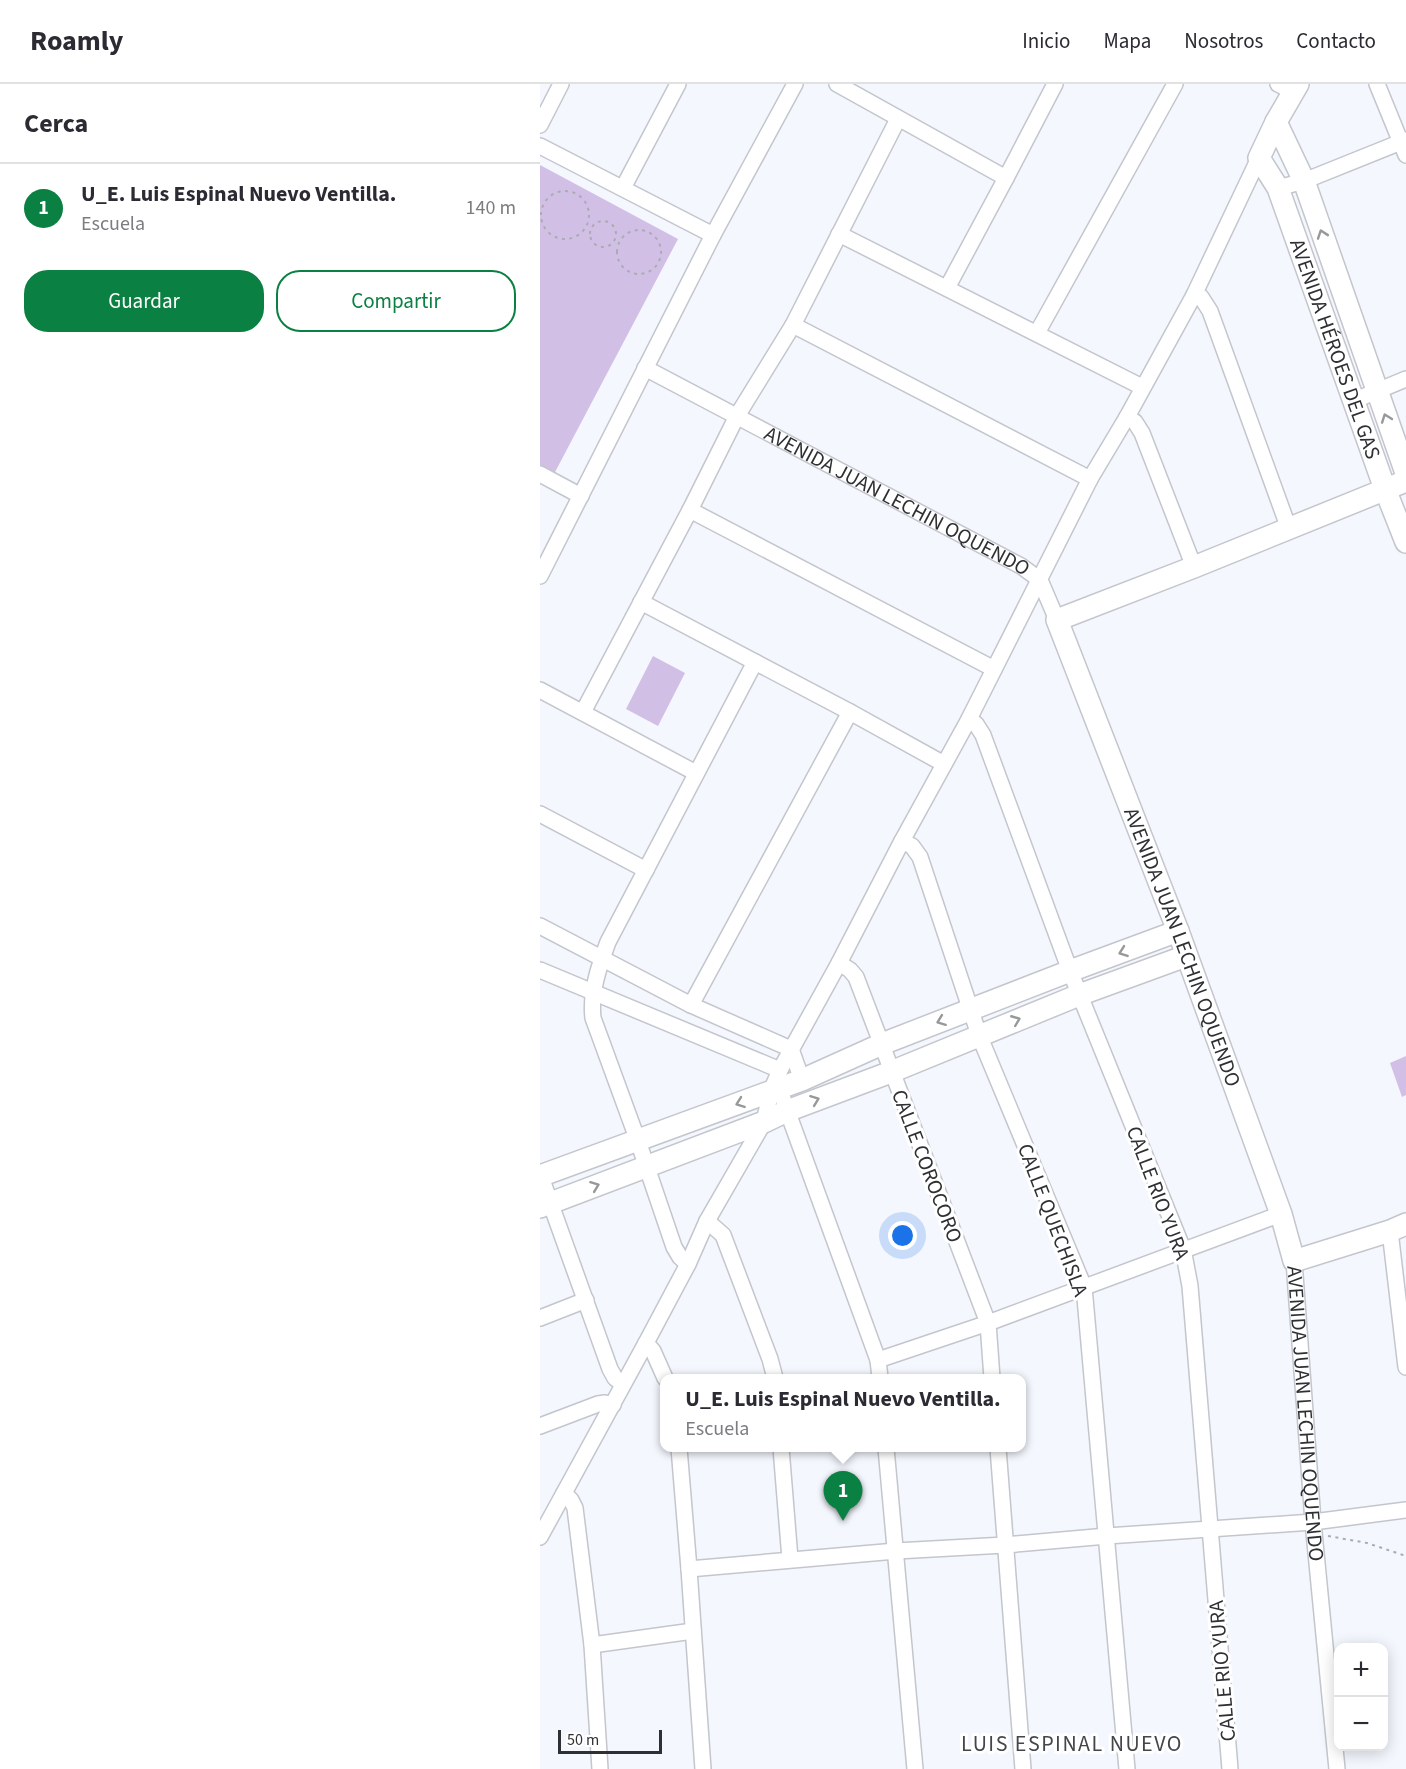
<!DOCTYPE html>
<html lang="es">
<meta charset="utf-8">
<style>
body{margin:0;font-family:"Source Sans 3",sans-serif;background:#f2f2f3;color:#2b2b33}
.controls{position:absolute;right:18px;bottom:18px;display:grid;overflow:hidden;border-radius:12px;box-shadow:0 3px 15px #0003}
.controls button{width:54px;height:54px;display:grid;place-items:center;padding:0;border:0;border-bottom:2px solid #e1e1e2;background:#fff;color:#2b2b33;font:30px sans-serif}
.scale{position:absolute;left:18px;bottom:15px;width:104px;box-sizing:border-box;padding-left:6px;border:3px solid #2f3033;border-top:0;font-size:16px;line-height:21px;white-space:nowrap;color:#2f3033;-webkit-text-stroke:4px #fff;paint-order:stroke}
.you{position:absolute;left:363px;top:1152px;width:21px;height:21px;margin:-15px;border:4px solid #fff;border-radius:50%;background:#1a73e8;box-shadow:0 0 0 9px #1a73e833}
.badge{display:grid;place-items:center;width:39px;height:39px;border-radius:50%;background:#0b8043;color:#fff;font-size:20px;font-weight:700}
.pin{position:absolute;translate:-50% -50px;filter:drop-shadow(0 2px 3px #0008)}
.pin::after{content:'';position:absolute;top:32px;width:21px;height:18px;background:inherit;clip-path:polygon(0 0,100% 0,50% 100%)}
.popup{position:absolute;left:120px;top:1290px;width:366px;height:78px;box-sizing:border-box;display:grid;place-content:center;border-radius:12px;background:#fff;filter:drop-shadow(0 2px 4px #0005);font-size:20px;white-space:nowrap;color:#7c7c81}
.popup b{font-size:22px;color:#2b2b33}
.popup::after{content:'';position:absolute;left:50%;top:100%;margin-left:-12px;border:12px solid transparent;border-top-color:#fff}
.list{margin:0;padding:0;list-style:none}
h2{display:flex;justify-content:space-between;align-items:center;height:78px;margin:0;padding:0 24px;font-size:26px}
h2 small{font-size:20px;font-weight:400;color:#7c7c81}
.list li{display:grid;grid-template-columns:39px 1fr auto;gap:18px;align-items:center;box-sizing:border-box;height:90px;padding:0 24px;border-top:2px solid #e1e1e2}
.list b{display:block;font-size:22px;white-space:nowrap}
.list p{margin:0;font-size:20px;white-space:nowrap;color:#7c7c81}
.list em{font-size:20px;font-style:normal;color:#7c7c81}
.actions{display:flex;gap:12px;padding:18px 24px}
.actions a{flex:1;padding:14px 0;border:2px solid #0b8043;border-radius:24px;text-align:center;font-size:21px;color:#0b8043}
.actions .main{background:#0b8043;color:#fff}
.map{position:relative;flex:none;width:866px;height:1685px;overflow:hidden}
header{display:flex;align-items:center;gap:36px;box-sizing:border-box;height:84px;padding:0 30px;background:#fff;border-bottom:2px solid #e1e1e2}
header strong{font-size:28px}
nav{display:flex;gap:33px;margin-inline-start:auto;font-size:21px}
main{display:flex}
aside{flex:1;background:#fff}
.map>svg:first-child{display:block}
</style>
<header>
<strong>Roamly</strong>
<nav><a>Inicio</a><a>Mapa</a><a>Nosotros</a><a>Contacto</a></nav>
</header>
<main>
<aside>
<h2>Cerca<small></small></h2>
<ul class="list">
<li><span class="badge">1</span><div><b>U_E. Luis Espinal Nuevo Ventilla.</b><p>Escuela</p></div><em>140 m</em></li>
</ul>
<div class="actions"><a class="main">Guardar</a><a>Compartir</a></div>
</aside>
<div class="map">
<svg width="866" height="1685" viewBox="0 0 866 1685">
<rect width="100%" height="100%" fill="#f4f7fe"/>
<path fill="#d2bfe6" d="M 0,81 L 138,155 L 14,390 L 0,382 Z
M 113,572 L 145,589 L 118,642 L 86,625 Z
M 866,972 L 866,1011 L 862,1013 L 850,979 Z"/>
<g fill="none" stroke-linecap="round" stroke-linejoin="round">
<defs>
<g id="street">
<path d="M 297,0 L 466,94"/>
<path d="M 738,0 L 754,8"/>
<path d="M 837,0 L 866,71"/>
<path d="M 0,41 L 21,0"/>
<path d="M 0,62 L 173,151"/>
<path d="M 83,104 L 138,0"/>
<path d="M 738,104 L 764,97 L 866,56"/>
<path d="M 299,150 L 602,303"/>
<path d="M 407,204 L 466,94 L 515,0"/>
<path d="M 654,211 L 661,213 L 670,227 L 749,445"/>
<path d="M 253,241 L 550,395"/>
<path d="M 497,249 L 635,0"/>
<path id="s1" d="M 105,284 L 481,482 L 500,496 L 517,536"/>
<path d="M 813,317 L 866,295"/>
<path d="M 587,333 L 595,338 L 602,349 L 654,483"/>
<path d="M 0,390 L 41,412"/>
<path d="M 150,426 L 454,585"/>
<path d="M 0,492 L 173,151 L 255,0"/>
<path d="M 101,518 L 310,628 L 404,680"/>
<path d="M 0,606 L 156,689"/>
<path d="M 43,628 L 150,426 L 197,332 L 253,241 L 358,35"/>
<path d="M 429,635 L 436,640 L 443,651 L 530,887 L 643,1165 L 650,1202 L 690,1685"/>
<path d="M 0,730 L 106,786"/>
<path d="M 362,757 L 372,762 L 380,773 L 439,951 L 544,1203 L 587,1685"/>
<path d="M 0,842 L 151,921 L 251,965 L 262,996"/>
<path d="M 299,879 L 310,886 L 316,893 L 448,1239 L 452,1294"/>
<path d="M 0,886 L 240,986"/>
<path d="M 151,921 L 310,628"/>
<path d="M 239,1004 L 338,1276 L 340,1294"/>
<path d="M 0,1090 L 70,1285 L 75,1294 L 83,1300"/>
<path d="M 167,1137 L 183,1151 L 230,1275 L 235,1294"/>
<path d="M 850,1147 L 866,1283"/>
<path id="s2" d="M 754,1177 L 773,1438 L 797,1685"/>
<path d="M 148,1180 L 140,1173 L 134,1163 L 98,1057 L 53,934 C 50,908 59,882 68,858 L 215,578"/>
<path d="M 0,1234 L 46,1216"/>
<path d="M 106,1259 L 113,1267 L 125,1294"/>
<path d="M 338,1276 L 448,1239 L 741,1130"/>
<path d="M 0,1342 L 58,1320 L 65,1319 L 73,1321"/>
<path d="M 139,1364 L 149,1485 L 163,1685"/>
<path d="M 241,1364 L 250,1475"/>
<path d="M 346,1364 L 375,1685"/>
<path d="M 458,1364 L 483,1685"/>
<path d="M 24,1409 L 31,1416 L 35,1424 L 52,1561 L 60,1685"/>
<path d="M 0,1453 L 106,1259 L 148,1180 L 167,1137 L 224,1038 L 231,1007 L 240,986 L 299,879 L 362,757 L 429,635 L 550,395 L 587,333 L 654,211 L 719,74"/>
<path d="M 149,1485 L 356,1467 L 465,1461 L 567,1452 L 773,1438 L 866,1426"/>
<path d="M 52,1561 L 153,1547"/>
</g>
<g id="secondary">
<path id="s3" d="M 758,0 L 736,38 L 719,74 L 738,104 L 845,405 L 866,458"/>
<path d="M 736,38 L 764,97 L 866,389"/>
<path id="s4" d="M 866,397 L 654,483 L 517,536 L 638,847 L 741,1130 L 754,1177 L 850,1147 L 866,1140"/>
<path d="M 0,1092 L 262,996 L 342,960 L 530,887 L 638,847"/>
<path d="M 0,1123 L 224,1038 L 247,1027 L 351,988 L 539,911 L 646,872"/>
</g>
</defs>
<use href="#street" stroke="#c3c6cc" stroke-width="18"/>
<use href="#secondary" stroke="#c3c6cc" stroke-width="24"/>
<path stroke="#a9acb1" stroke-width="2" stroke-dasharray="3 4.5" stroke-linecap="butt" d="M1 131a24 24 0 1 1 48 0a24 24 0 1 1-48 0Z
M50 150a13 13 0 1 1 26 0a13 13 0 1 1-26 0Z
M77 168a22 22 0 1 1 44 0a22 22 0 1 1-44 0Z
M 788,1452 L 827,1459 L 866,1472"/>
<use href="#street" stroke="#fff" stroke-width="15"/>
<use href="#secondary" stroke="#fff" stroke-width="21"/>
</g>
<defs><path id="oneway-chevron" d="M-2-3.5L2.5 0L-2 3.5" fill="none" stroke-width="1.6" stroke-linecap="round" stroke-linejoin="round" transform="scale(1.5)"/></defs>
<g stroke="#979899">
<use href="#oneway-chevron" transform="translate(782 150) rotate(-109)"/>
<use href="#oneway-chevron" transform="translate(846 334) rotate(-110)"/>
<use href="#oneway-chevron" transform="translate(583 868) rotate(160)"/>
<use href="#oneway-chevron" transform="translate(476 936) rotate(-22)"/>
<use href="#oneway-chevron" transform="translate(401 937) rotate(159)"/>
<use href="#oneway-chevron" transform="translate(275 1016) rotate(-21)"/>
<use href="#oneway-chevron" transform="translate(200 1019) rotate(160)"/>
<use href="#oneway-chevron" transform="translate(55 1102) rotate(-21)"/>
</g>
<g text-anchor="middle" stroke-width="6" stroke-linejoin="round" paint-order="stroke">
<g font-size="21" fill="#2f3033" stroke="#fff">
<text dy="7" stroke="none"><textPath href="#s3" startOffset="290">AVENIDA HÉROES DEL GAS</textPath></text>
<text dy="7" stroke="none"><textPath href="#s1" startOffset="285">AVENIDA JUAN LECHIN OQUENDO</textPath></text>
<text dy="7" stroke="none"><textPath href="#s4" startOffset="726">AVENIDA JUAN LECHIN OQUENDO</textPath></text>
<text transform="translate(387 1082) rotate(69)" y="7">CALLE COROCORO</text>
<text transform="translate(618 1109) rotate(69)" y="7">CALLE RIO YURA</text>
<text transform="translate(513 1136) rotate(69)" y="7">CALLE QUECHISLA</text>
<text dy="7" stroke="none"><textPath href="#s2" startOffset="153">AVENIDA JUAN LECHIN OQUENDO</textPath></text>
<text transform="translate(682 1587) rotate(-95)" y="7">CALLE RIO YURA</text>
</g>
<g font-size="22" letter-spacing="1.5" fill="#43464b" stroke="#fff">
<text x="532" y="1667">LUIS ESPINAL NUEVO</text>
</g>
</g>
</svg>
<div class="controls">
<button>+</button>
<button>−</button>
</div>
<div class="scale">50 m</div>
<div class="you"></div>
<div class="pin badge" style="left:303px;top:1437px">1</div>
<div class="popup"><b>U_E. Luis Espinal Nuevo Ventilla.</b>Escuela</div>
</div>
</main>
